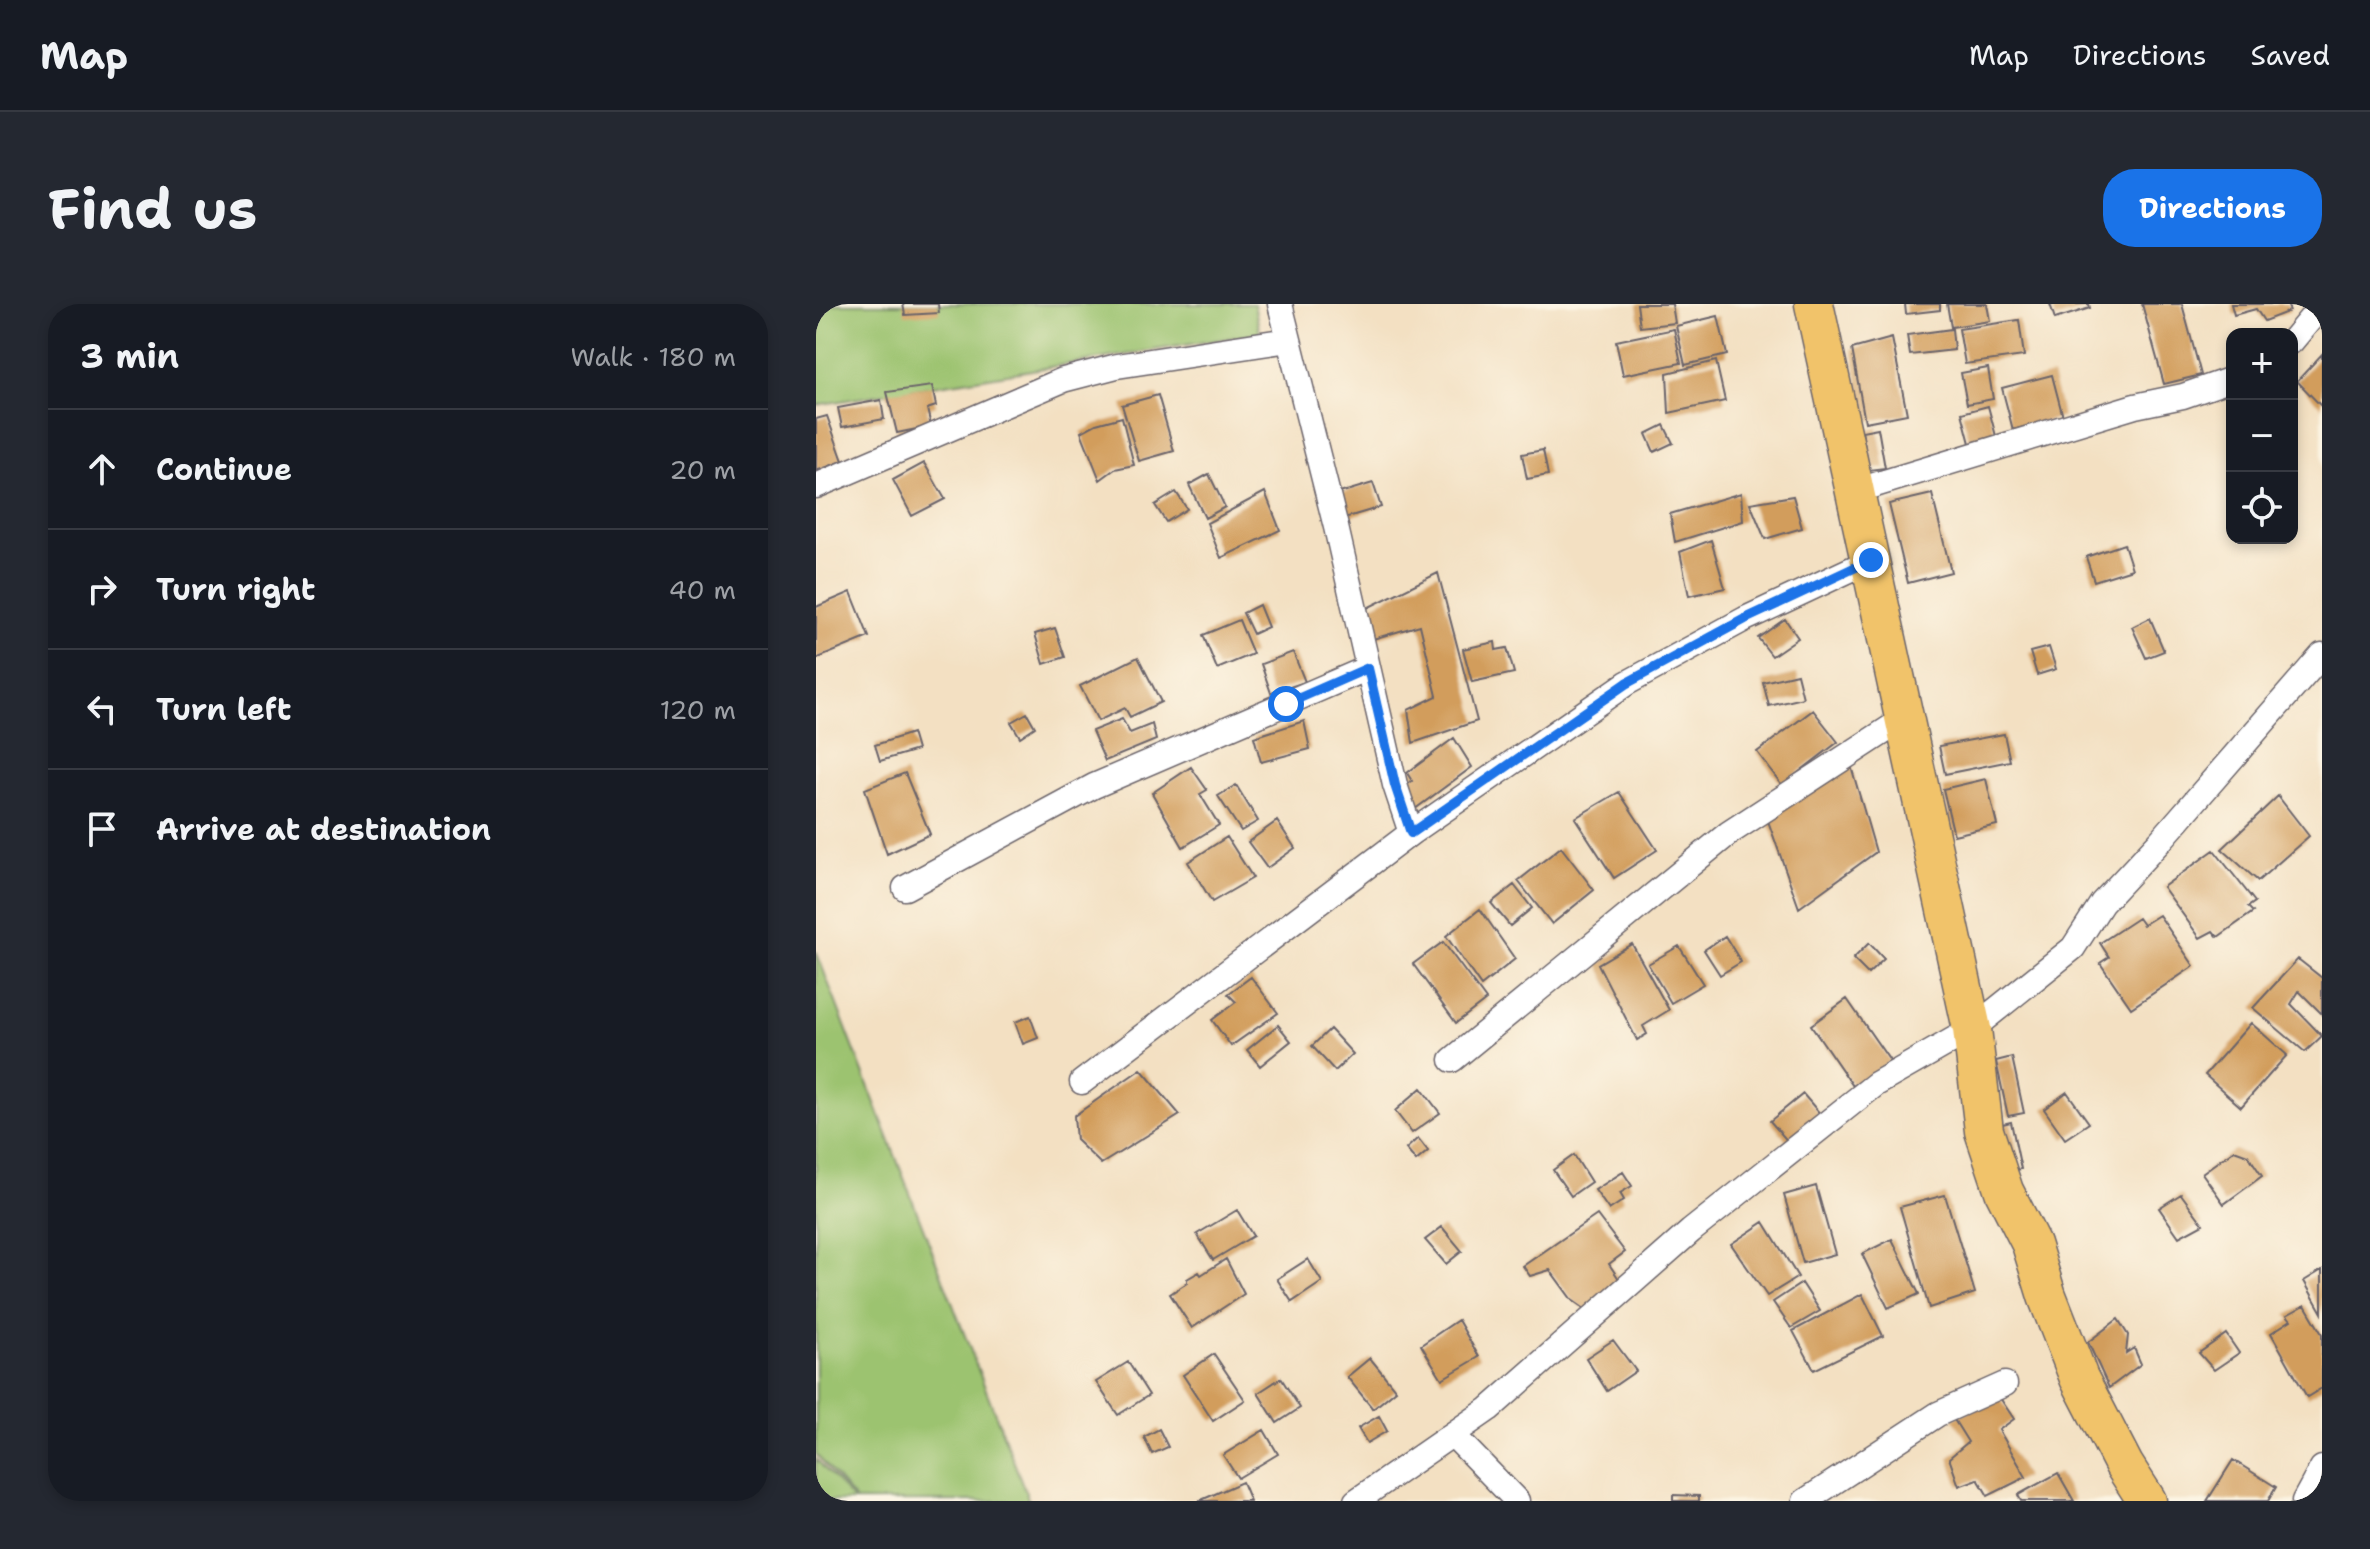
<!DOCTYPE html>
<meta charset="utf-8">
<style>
body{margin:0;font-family:"Shantell Sans",sans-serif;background:#242831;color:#f1f3f6}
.controls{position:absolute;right:24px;top:24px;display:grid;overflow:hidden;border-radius:16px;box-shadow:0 4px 12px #0003}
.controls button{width:72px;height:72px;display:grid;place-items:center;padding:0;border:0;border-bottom:2px solid #363941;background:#171b24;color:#f1f3f6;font:40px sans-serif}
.stop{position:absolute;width:24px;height:24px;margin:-18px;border:6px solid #1a73e8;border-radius:50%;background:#fff}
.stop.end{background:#1a73e8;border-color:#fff;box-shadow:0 2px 8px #0008}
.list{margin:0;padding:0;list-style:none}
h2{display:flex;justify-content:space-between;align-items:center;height:104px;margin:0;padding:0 32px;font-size:34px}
h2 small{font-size:26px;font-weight:400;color:#9ea1a6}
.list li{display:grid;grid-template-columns:52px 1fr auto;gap:24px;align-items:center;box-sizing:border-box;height:120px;padding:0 32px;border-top:2px solid #363941}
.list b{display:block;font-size:30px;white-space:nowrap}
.list em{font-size:26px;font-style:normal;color:#9ea1a6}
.icon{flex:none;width:44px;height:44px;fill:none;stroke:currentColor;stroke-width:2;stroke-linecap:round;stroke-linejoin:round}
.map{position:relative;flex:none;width:1506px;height:1197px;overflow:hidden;border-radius:32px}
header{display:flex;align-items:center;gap:48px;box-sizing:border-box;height:112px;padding:0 40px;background:#171b24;border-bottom:2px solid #363941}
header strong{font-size:38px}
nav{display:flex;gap:44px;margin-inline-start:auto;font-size:28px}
.intro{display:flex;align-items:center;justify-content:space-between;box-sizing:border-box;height:192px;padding:0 48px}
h1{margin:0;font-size:56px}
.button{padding:20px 36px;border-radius:32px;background:#1a73e8;color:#fff;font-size:28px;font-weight:700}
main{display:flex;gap:48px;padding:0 48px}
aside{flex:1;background:#171b24;border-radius:32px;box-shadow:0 4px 12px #0003}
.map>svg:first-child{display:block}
</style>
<header>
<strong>Map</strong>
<nav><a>Map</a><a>Directions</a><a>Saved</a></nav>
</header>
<div class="intro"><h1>Find us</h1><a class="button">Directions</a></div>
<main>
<aside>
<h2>3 min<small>Walk · 180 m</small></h2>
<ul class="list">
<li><svg class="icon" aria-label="ahead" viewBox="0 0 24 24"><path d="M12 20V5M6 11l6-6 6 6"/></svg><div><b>Continue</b></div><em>20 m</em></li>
<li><svg class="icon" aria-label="right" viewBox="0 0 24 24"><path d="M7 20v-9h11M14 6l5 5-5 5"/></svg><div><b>Turn right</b></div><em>40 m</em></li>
<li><svg class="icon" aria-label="left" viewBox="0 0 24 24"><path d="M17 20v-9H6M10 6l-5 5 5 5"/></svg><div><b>Turn left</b></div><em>120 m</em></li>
<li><svg class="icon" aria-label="arrive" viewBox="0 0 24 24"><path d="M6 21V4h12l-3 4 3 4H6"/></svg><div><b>Arrive at destination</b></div></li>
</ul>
</aside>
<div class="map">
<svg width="1506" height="1197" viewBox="0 0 1506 1197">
<rect width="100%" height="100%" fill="#fcf5e5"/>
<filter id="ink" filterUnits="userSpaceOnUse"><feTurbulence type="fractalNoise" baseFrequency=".0125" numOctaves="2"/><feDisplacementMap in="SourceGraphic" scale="16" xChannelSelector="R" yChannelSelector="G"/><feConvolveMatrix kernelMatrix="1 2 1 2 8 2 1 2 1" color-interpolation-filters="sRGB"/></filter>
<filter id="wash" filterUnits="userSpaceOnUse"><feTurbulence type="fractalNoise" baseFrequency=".006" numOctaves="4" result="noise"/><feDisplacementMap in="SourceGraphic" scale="32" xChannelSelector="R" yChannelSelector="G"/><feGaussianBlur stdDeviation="1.8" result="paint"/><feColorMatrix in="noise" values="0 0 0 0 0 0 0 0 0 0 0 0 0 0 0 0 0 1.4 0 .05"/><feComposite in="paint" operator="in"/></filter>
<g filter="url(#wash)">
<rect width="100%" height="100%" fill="#f3e0c2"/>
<path fill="#9cc36f" stroke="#5f7255" stroke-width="2" d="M 0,0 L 438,0 L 444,29 L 0,101 Z
M 0,647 L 213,1197 L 40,1197 L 0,1150 Z
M 0,1155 L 38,1197 L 0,1197 Z"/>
<g id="blocks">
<path fill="#d29d5c" d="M 87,0 L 122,0 L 123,9 L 89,11 Z
M 821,0 L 856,0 L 859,19 L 824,23 Z
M 1089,0 L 1124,0 L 1124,6 L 1090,10 Z
M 1131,0 L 1171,0 L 1174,17 L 1135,23 Z
M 1234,0 L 1273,0 L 1274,4 L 1239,15 Z
M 1326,0 L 1366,0 L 1385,71 L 1348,80 Z
M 1415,0 L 1471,0 L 1474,7 L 1448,17 L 1440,5 L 1418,11 Z
M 902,12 L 911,51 L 869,61 L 860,22 Z
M 1203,16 L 1208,52 L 1149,60 L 1143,25 Z
M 858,25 L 865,59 L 807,71 L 800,37 Z
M 1136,25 L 1138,46 L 1094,51 L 1091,31 Z
M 1076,34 L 1091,110 L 1049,118 L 1036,45 Z
M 1506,50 L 1506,103 L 1481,77 Z
M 900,57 L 909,97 L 853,109 L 851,69 Z
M 1172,64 L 1177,95 L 1151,100 L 1145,69 Z
M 1236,71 L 1247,113 L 1197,126 L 1186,84 Z
M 116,82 L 120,102 L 111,105 L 115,122 L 81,129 L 71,88 Z
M 342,91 L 358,147 L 323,157 L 306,101 Z
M 65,96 L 68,115 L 26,123 L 22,104 Z
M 1172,102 L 1181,136 L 1155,143 L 1146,109 Z
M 11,112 L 27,157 L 0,167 L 0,115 Z
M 306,113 L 318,161 L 299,165 L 284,176 L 265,128 L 280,120 Z
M 848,121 L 857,139 L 838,148 L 830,130 Z
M 1062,124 L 1069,164 L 1053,166 L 1046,127 Z
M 727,146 L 732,171 L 711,175 L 706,150 Z
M 108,159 L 129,195 L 96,212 L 77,176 Z
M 393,170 L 409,203 L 389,214 L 373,181 Z
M 557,179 L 565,203 L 525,215 L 517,191 Z
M 360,188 L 371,205 L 350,218 L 339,201 Z
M 449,188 L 464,226 L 405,254 L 391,219 Z
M 925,189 L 927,217 L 859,238 L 854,210 Z
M 1116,190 L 1135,268 L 1092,279 L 1073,200 Z
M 977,192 L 986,224 L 949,235 L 934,199 Z
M 895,236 L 909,284 L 873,292 L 864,248 Z
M 1308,240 L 1316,265 L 1278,277 L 1270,253 Z
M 622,269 L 661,417 L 597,439 L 592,406 L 621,392 L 604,321 L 557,335 L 549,305 Z
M 35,288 L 53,333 L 0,355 L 0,303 Z
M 443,301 L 452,323 L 437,330 L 427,309 Z
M 1334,314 L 1348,347 L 1330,354 L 1316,323 Z
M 969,315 L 982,334 L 956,352 L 942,334 Z
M 423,316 L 437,350 L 401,365 L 387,331 Z
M 239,324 L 249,353 L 228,360 L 219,330 Z
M 679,338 L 680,346 L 691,344 L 698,369 L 656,378 L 647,345 Z
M 1233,343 L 1240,365 L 1221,371 L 1214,348 Z
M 477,348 L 489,378 L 455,389 L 445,360 Z
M 322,353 L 345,398 L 314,413 L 309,404 L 282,417 L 264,382 Z
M 981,370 L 987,394 L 953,402 L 947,378 Z
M 997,406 L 1022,438 L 966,481 L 941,448 Z
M 211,409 L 219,423 L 204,433 L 195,418 Z
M 306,415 L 314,429 L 336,420 L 340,436 L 289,457 L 276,427 Z
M 488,417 L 494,445 L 445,458 L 438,433 Z
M 96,429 L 101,446 L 64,457 L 59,441 Z
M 1188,430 L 1194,457 L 1129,470 L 1123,442 Z
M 638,434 L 656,463 L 595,508 L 583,487 L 596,477 L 591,469 Z
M 1033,455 L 1060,548 L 983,604 L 951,514 Z
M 375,463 L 391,486 L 384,490 L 403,521 L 367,543 L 336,489 Z
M 89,469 L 114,530 L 71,550 L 49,485 Z
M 1170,475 L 1181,521 L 1138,531 L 1127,485 Z
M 420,481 L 442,517 L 425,527 L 402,492 Z
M 803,488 L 841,546 L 798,574 L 759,514 Z
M 1462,492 L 1493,532 L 1442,577 L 1406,545 Z
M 461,517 L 479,544 L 451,564 L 432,538 Z
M 411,533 L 437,574 L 396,598 L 372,558 Z
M 745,543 L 778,586 L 736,620 L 702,577 Z
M 1398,546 L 1439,598 L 1432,603 L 1437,608 L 1402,633 L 1397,627 L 1384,634 L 1347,583 Z
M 698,581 L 716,604 L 694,622 L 675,599 Z
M 664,605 L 699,655 L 665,682 L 630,632 Z
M 1343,611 L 1378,662 L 1315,704 L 1284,659 L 1293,653 L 1284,639 L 1322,614 L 1327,621 Z
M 909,632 L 925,658 L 904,671 L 888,646 Z
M 627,638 L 670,696 L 640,719 L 597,660 Z
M 1053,639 L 1068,655 L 1052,670 L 1037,655 Z
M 816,640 L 853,706 L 827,722 L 831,730 L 821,736 L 782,660 Z
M 863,642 L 887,680 L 855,699 L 832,660 Z
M 1482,655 L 1506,674 L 1506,710 L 1483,687 L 1475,700 L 1506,732 L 1489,748 L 1437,704 Z
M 435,673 L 462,709 L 415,742 L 396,716 L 420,698 L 412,690 Z
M 1031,695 L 1074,757 L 1037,782 L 995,721 Z
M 214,712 L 222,734 L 207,740 L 199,718 Z
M 1435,719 L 1471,751 L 1425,803 L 1389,771 Z
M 462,721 L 475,737 L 444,762 L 431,746 Z
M 514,725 L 537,750 L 519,767 L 496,742 Z
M 1196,753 L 1208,809 L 1192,812 L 1180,757 Z
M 325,765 L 364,811 L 285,860 L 260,836 L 258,812 Z
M 605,784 L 624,809 L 596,829 L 579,807 Z
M 1251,788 L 1273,819 L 1249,835 L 1228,805 Z
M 987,790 L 1006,812 L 974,840 L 954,817 Z
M 1195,818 L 1205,865 L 1192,868 L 1182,821 Z
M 602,834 L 612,847 L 600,857 L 590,845 Z
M 1418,846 L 1432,851 L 1446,872 L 1408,900 L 1386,869 Z
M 758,851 L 775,878 L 755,892 L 737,866 Z
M 807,868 L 816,882 L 804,889 L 808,896 L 793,906 L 779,886 Z
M 1000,882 L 1019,950 L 987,959 L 968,891 Z
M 1365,890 L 1387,920 L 1363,933 L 1343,904 Z
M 1129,891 L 1159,989 L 1113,1004 L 1084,903 Z
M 421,906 L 437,932 L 397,956 L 381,930 Z
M 781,911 L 809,948 L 793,960 L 807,981 L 776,1010 L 756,996 L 734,966 L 714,972 L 707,962 Z
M 948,918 L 982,973 L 951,992 L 915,940 Z
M 626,923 L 646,947 L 630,960 L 609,936 Z
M 1076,935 L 1103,990 L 1072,1004 L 1046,950 Z
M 410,955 L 428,990 L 376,1024 L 354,990 L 371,979 L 371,975 L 383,968 L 385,971 Z
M 492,955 L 506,978 L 476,998 L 461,975 Z
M 1506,966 L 1506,1009 L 1488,977 Z
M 986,979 L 1004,1007 L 975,1024 L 957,998 Z
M 1046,990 L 1067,1032 L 998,1066 L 977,1027 Z
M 1489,1001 L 1506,1030 L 1506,1084 L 1491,1093 L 1455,1029 L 1475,1016 L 1471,1011 Z
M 1302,1015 L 1312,1031 L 1310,1049 L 1318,1044 L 1325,1060 L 1293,1084 L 1272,1038 Z
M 642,1016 L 663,1053 L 626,1075 L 605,1041 Z
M 1410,1030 L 1423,1049 L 1398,1066 L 1383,1049 Z
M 797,1036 L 820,1067 L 791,1087 L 770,1054 Z
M 398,1050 L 429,1096 L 397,1117 L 367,1071 Z
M 554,1054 L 580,1086 L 557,1105 L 531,1073 Z
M 312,1058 L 333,1091 L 302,1111 L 280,1078 Z
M 465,1074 L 484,1104 L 461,1119 L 442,1089 Z
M 1184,1094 L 1198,1115 L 1183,1126 L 1210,1173 L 1172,1192 L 1162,1175 L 1143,1182 L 1133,1154 L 1152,1138 L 1137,1114 Z
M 563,1112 L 571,1127 L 551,1139 L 542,1124 Z
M 343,1125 L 352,1143 L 336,1150 L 328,1133 Z
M 448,1126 L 462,1150 L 422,1174 L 407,1151 Z
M 1417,1156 L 1460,1183 L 1452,1197 L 1391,1197 Z
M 1242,1169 L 1258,1197 L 1205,1197 L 1202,1191 Z
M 426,1178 L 434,1197 L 383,1197 Z
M 857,1191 L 883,1192 L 883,1197 L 857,1197 Z"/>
</g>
</g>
<g filter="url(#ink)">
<use href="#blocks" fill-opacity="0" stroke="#6b646a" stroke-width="2"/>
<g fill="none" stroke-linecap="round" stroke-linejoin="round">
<defs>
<path id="minor" d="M 464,0 L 520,223 L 579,481 L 595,529
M 1476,37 L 1506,1
M 0,182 L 247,76 L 301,62 L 473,36
M 1039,187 L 1319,102 L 1367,92 L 1416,75
M 89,584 L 278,482 L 552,364
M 636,756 L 913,529 L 1089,414
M 266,778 L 595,529 L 811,379 L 929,315 L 1055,256
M 637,1131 L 701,1197
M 540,1197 L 673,1105 L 875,927 L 1060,780 L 1156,725 L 1257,644 L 1286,599 L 1345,536 L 1506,351
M 989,1197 L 1122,1110 L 1189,1080
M 1488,1197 L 1506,1164"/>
<path id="trunk" d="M 998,0 L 1156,725 L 1168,827 L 1188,887 L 1215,940 L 1231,992 L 1263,1074 L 1308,1161 L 1331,1197"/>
</defs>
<use href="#minor" stroke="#6b646a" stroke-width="27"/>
<use href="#trunk" stroke="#6b646a" stroke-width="41"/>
<use href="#minor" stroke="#fff" stroke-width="24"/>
<use href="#trunk" stroke="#f1c36a" stroke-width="38"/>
</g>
</g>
<g fill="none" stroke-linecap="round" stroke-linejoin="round" filter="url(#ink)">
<path stroke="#1a73e8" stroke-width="10" d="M 470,400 L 552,364 L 579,481 L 595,529 L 811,379 L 929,315 L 1055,256"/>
</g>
</svg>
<div class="controls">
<button>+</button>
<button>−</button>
<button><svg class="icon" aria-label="locate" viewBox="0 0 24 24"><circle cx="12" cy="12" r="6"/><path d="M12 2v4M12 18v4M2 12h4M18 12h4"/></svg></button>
</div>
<div class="stop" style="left:470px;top:400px"></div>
<div class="stop end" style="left:1055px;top:256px"></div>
</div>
</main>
